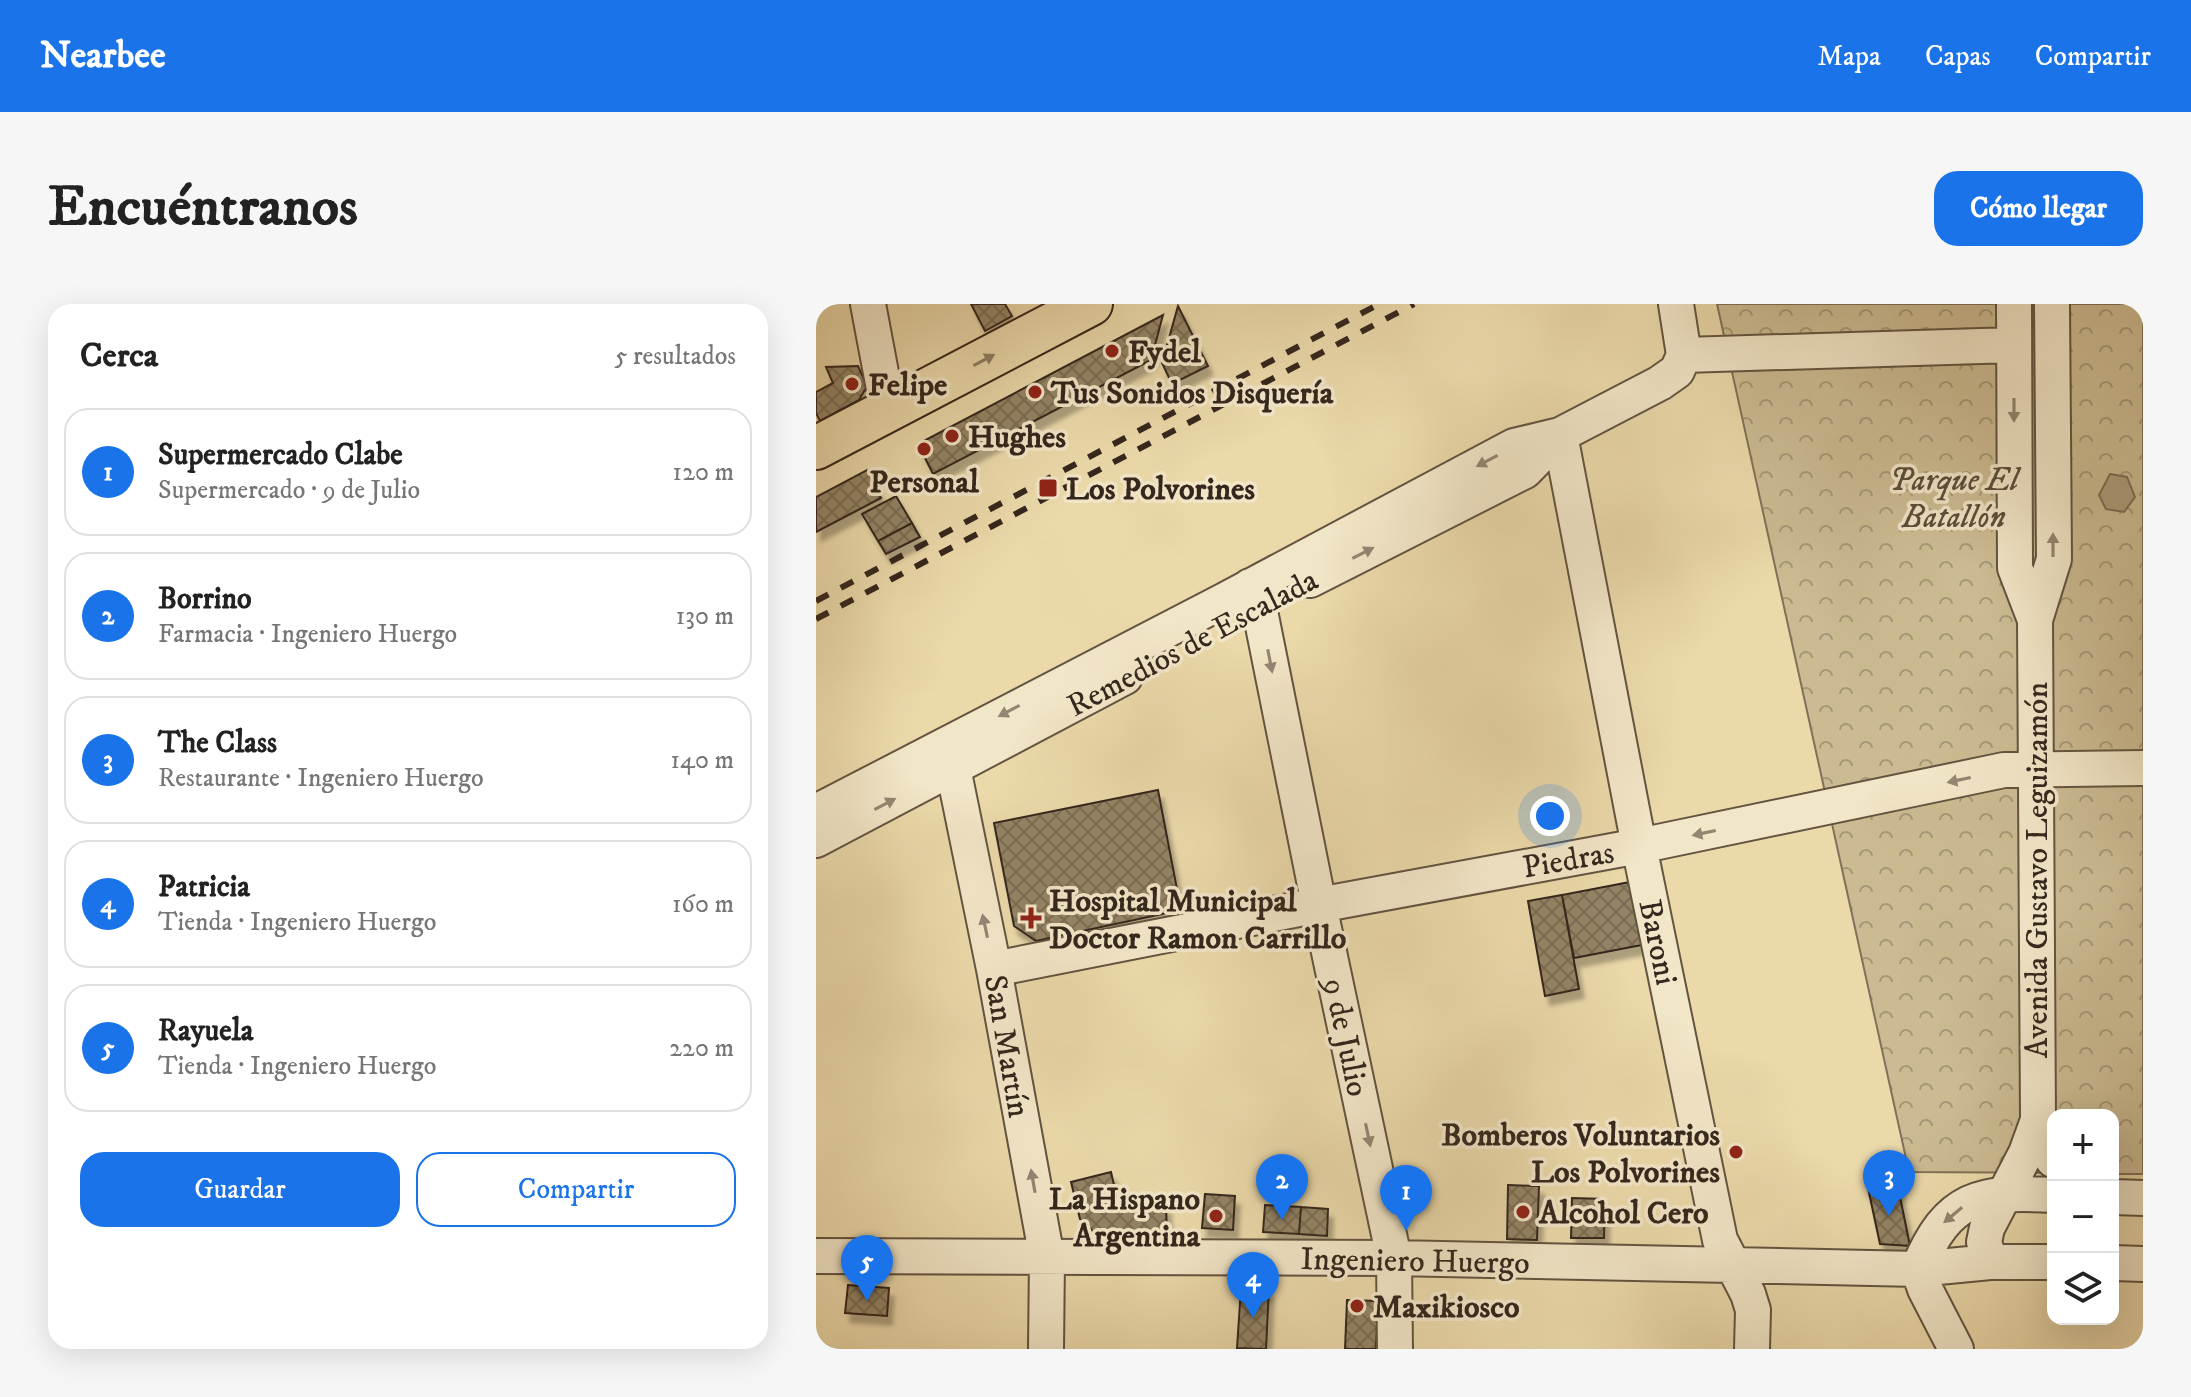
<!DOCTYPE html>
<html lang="es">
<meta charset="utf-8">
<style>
body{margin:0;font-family:"IM FELL DW Pica",serif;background:#f6f6f6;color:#222}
.controls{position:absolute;right:24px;bottom:24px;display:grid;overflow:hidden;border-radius:16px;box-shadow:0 8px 32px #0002}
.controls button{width:72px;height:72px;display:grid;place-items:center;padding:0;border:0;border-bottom:2px solid #e0e0e0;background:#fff;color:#222;font:40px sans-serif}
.you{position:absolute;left:734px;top:512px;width:28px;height:28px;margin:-20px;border:6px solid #fff;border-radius:50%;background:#1a73e8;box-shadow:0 0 0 12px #1a73e833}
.badge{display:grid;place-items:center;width:52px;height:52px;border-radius:50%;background:#1a73e8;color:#fff;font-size:26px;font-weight:700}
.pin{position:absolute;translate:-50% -66px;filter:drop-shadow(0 2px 4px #0008)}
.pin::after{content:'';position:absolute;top:42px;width:28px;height:24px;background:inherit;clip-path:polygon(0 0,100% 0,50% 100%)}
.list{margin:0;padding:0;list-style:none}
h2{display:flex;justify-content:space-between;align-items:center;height:104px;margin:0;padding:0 32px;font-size:34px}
h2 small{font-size:26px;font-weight:400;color:#767676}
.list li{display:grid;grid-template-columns:52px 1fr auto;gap:24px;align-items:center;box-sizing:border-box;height:128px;margin:0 16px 16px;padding:0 16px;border:2px solid #e0e0e0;border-radius:24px}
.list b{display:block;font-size:30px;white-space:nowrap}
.list p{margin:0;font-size:26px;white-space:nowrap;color:#767676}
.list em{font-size:26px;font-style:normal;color:#767676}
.actions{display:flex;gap:16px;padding:24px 32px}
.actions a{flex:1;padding:18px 0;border:2px solid #1a73e8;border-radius:24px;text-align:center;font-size:28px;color:#1a73e8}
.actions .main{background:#1a73e8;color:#fff}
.icon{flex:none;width:44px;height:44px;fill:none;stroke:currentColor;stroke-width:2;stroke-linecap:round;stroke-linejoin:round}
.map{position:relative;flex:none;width:1327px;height:1045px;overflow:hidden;border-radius:24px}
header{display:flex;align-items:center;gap:48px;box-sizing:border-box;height:112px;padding:0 40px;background:#1a73e8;color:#fff}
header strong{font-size:38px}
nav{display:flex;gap:44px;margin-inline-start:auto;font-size:28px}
.intro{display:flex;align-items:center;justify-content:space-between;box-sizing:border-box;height:192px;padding:0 48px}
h1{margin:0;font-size:56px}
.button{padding:20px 36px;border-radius:24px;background:#1a73e8;color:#fff;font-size:28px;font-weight:700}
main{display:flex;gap:48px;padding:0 48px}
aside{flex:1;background:#fff;border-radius:24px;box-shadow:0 8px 32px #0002}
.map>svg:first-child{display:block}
</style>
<header>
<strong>Nearbee</strong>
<nav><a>Mapa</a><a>Capas</a><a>Compartir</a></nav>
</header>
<div class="intro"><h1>Encuéntranos</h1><a class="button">Cómo llegar</a></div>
<main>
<aside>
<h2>Cerca<small>5 resultados</small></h2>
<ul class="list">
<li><span class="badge">1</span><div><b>Supermercado Clabe</b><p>Supermercado · 9 de Julio</p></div><em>120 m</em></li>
<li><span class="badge">2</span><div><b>Borrino</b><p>Farmacia · Ingeniero Huergo</p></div><em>130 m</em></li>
<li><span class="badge">3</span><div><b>The Class</b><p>Restaurante · Ingeniero Huergo</p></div><em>140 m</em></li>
<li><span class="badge">4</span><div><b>Patricia</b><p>Tienda · Ingeniero Huergo</p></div><em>160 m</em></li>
<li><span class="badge">5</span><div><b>Rayuela</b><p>Tienda · Ingeniero Huergo</p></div><em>220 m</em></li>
</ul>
<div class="actions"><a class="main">Guardar</a><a>Compartir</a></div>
</aside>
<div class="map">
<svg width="1327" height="1045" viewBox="0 0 1327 1045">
<defs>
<pattern id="park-crowns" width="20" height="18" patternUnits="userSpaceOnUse" patternTransform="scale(2)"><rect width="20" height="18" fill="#ccbb92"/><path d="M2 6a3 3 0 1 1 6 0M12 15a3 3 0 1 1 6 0" fill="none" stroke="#a69877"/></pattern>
<pattern id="building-cross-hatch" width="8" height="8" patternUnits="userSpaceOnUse" patternTransform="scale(2)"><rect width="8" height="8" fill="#948466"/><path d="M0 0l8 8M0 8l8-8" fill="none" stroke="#7a6c53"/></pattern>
<filter id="shadow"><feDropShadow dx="5" dy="9" stdDeviation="2" flood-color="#0004"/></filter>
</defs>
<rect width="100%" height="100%" fill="#ebd9aa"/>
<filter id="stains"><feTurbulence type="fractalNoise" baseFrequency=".0025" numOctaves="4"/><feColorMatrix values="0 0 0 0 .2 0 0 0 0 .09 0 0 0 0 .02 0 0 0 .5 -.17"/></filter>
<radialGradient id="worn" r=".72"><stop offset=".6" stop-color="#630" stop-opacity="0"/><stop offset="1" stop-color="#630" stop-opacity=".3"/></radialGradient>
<path fill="url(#park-crowns)" stroke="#807158" stroke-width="2" d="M 901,0 L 1327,0 L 1327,870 L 1297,870 L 1297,811 L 1237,811 L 1237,869 L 1093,868 Z"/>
<path fill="#ad9c7a" stroke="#7d6d55" stroke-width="2" d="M 1294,170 L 1311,173 L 1319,193 L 1308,208 L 1290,205 L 1283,191 Z"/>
<path fill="url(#building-cross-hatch)" stroke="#35271d" stroke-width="2" filter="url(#shadow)" d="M 155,0 L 189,0 L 196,12 L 169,27 Z
M 362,2 L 392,62 L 356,80 L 346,59 Z
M 347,11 L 335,56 L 117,170 L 102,140 Z
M 42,62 L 51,82 L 43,96 L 4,117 L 0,109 L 0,88 L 17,79 L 10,63 Z
M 51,166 L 65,194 L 0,228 L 0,193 Z
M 80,192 L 96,219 L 62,237 L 46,210 Z
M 96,219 L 104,233 L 70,250 L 62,237 Z
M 342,486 L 365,606 L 220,637 L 198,622 L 178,519 Z
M 814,578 L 826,641 L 758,654 L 746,591 Z
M 746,591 L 763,685 L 729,692 L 712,597 Z
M 295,868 L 303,903 L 350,901 L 351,930 L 282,932 L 264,915 L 255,878 Z
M 1081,878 L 1094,942 L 1064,940 L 1052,884 Z
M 692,881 L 723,882 L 721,936 L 691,935 Z
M 389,890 L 419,892 L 417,926 L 386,924 Z
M 756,894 L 789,895 L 788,934 L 755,934 Z
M 449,901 L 485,903 L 483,930 L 447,928 Z
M 485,903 L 512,905 L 511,932 L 483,930 Z
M 32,981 L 73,984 L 71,1012 L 29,1009 Z
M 425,984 L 453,985 L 450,1045 L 421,1044 Z
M 531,996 L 562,997 L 560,1045 L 529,1045 Z"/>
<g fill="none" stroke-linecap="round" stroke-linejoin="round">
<path stroke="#c7b58e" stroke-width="42" stroke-dasharray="42 21" stroke-linecap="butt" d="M 1217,0 L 1219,316"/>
<defs>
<path id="minor" d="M 52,0 L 72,106
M 1198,0 L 1199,264 L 1219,316
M 1236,0 L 1238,255 L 1219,316 L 1222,816 L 1237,856
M 868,51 L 1198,41
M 744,131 L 823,542 L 904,936 L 932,990 L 937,1006 L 936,1045
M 494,276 L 709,167 L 744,131
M 434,282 L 443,302 L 503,601 L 578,954 L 579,1045
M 126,445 L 137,464 L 178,665 L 231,954 L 230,1045
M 0,508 L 407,297 L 698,142 L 744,131 L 844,79 L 861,67 L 868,51 L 860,0
M 0,536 L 309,373
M 178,665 L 503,601 L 823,542 L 1188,466 L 1327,464
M 1297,893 L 1327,894
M 0,952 L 578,954 L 1102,965 L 1174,958 L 1237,958
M 1174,958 L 1168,938 L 1171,924 L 1210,849 L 1222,816
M 1297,959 L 1327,960
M 1102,965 C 1132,892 1164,887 1237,891
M 1102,965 L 1109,985 L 1140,1045"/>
<path id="major" d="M 0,144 L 275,0"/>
</defs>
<use href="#minor" stroke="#625440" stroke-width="38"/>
<use href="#major" stroke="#35271d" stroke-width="46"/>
<use href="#minor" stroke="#f2e6c8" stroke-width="34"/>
<use href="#major" stroke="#ebd9aa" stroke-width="42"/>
<path stroke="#35271d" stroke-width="6" stroke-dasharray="14 14" stroke-linecap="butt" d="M 0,297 L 563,0
M 0,315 L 598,0"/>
</g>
<defs><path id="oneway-solid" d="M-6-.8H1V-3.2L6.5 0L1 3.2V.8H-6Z" transform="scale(2)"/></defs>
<use fill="#908064" href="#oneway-solid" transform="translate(168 56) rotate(-28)"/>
<g fill="#948672">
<use href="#oneway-solid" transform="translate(1198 106) rotate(90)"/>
<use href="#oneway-solid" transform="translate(671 157) rotate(152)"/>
<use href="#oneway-solid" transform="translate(1237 241) rotate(-90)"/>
<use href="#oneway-solid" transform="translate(547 249) rotate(-27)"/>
<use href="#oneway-solid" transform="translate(454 357) rotate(79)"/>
<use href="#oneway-solid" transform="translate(193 407) rotate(152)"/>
<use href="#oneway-solid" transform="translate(1143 476) rotate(168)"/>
<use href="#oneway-solid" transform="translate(69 500) rotate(-28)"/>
<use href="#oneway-solid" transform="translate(888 529) rotate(168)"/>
<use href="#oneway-solid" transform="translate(169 622) rotate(-102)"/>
<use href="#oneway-solid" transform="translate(552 831) rotate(78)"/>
<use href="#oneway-solid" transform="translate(217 877) rotate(-100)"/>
<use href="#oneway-solid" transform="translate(1137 911) rotate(140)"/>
</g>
<g fill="#8f2418" stroke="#f2e6c8" stroke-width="3">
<circle cx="296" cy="47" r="8"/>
<circle cx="36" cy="80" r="8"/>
<circle cx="219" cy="88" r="8"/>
<circle cx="136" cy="132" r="8"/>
<circle cx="108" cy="145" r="8"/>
<rect x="222" y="174" width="20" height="20" rx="4"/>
<path d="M211 602h8v8h8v8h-8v8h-8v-8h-8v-8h8z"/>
<circle cx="920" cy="848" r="8"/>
<circle cx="707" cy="908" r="8"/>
<circle cx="400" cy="912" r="8"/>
<circle cx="541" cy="1002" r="8"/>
</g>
<g text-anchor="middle" stroke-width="7" stroke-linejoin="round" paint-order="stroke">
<g font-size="32" font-weight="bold" fill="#35271d" stroke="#f2e6c8" text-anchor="start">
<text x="312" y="58">Fydel</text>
<text x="52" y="91">Felipe</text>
<text x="235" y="99">Tus Sonidos Disquería</text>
<text x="152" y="143">Hughes</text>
<text x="108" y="188" text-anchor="middle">Personal</text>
<text x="250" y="195">Los Polvorines</text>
<text x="233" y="607">Hospital Municipal<tspan x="233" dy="37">Doctor Ramon Carrillo</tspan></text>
<text x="904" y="841" text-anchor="end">Bomberos Voluntarios<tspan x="904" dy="37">Los Polvorines</tspan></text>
<text x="384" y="905" text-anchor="end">La Hispano<tspan x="384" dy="37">Argentina</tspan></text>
<text x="723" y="919">Alcohol Cero</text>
<text x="557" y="1013">Maxikiosco</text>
</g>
<g font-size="32" font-style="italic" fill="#5b4c3a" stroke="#f2e6c8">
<text x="1138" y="186">Parque El<tspan x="1138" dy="37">Batallón</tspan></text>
</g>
<g font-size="32" fill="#35271d" stroke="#f2e6c8">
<text transform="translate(376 338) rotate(-28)" y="11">Remedios de Escalada</text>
<text transform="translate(752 555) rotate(-10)" y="11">Piedras</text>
<text transform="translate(1220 566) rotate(-90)" y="11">Avenida Gustavo Leguizamón</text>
<text transform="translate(843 638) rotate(78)" y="11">Baroni</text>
<text transform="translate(531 733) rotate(78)" y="11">9 de Julio</text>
<text transform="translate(192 742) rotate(80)" y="11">San Martín</text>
<text transform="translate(599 956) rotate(1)" y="11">Ingeniero Huergo</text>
</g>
</g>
<rect width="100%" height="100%" filter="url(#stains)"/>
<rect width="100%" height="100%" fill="url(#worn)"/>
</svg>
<div class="controls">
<button>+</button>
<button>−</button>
<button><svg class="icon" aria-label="layers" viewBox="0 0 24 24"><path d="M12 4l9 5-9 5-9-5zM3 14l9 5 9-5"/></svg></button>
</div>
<div class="you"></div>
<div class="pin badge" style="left:590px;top:927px">1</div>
<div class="pin badge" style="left:466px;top:916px">2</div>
<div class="pin badge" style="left:1073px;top:912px">3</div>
<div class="pin badge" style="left:437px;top:1014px">4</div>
<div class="pin badge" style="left:51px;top:997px">5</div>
</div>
</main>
